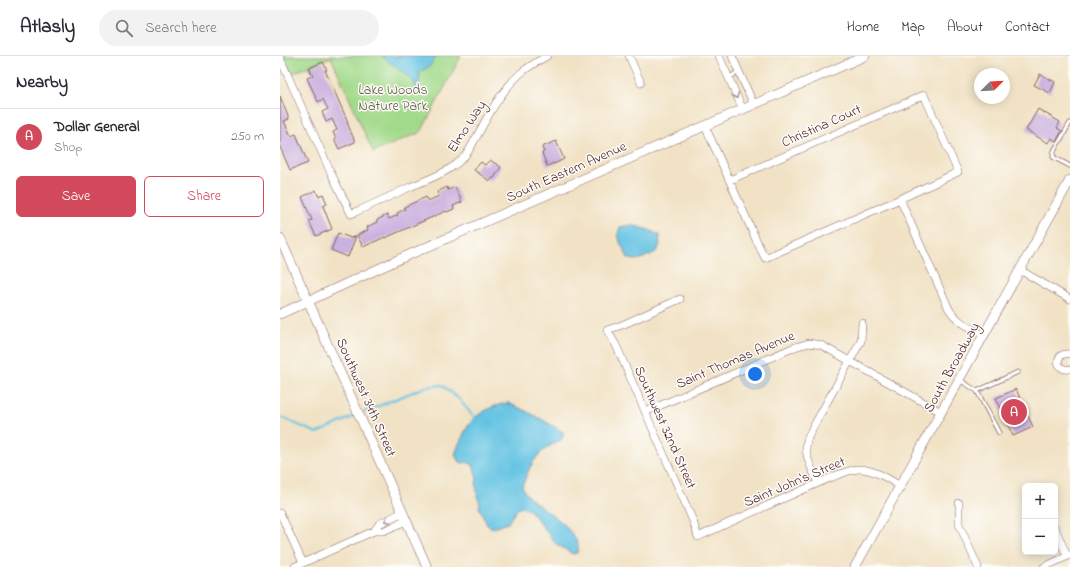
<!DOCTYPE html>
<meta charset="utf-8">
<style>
body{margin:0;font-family:"Indie Flower",sans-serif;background:#f2f2f3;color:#2b2b33}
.controls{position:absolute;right:12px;bottom:12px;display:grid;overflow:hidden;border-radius:6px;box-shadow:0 2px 10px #0003}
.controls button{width:36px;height:36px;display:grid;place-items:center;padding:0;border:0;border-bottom:1px solid #e1e1e2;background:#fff;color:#2b2b33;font:20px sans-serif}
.compass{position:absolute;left:694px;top:12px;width:36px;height:36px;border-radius:50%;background:#fff;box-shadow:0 2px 10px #0003;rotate:66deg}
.you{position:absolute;left:475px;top:318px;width:14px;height:14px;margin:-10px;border:3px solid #fff;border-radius:50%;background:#1a73e8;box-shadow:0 0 0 6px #1a73e833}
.badge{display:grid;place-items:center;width:26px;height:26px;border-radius:50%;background:#d1495b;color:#fff;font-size:13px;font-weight:700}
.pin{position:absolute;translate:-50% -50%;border:2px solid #fff;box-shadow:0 1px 4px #0006}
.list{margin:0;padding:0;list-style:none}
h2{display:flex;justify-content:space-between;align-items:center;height:52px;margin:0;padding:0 16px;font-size:17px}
h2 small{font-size:13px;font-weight:400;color:#7c7c81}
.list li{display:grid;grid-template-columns:26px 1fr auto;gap:12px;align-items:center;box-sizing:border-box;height:56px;padding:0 16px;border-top:1px solid #e1e1e2}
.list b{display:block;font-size:15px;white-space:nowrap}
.list p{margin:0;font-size:13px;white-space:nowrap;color:#7c7c81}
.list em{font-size:13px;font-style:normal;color:#7c7c81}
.actions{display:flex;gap:8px;padding:12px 16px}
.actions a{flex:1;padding:9px 0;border:1px solid #d1495b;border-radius:6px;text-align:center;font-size:14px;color:#d1495b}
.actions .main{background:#d1495b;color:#fff}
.icon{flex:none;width:22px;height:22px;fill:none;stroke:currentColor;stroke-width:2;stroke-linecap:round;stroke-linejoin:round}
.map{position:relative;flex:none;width:790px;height:511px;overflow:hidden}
header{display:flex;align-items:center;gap:24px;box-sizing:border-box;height:56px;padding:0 20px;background:#fff;border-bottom:1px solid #e1e1e2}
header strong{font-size:19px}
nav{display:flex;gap:22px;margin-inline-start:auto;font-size:14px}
.search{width:280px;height:36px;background:#f2f2f3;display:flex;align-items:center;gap:10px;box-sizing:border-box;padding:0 14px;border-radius:22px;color:#7c7c81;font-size:15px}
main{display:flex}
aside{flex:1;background:#fff}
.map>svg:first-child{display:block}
</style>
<header>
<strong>Atlasly</strong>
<div class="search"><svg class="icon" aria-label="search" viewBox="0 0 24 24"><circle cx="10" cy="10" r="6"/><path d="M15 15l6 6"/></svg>Search here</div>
<nav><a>Home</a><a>Map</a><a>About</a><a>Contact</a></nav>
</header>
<main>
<aside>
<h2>Nearby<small></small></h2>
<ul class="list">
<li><span class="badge">A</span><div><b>Dollar General</b><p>Shop</p></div><em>250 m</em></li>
</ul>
<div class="actions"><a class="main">Save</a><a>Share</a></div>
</aside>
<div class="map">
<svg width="790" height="511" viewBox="0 0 790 511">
<rect width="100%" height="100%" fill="#fdfcf7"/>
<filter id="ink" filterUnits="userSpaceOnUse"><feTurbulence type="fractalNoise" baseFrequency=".025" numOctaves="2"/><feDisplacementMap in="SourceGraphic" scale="8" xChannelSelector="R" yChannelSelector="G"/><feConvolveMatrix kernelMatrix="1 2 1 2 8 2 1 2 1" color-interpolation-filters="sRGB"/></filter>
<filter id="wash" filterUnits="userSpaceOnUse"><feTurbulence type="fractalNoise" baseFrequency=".012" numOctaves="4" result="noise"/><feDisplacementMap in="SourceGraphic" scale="16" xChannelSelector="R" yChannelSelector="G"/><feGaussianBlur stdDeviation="0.9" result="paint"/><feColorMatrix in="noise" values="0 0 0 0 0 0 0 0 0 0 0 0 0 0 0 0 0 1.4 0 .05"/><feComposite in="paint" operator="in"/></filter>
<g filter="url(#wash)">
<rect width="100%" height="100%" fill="#f1e2c5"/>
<path fill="#a2da8b" stroke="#767c5b" d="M 4,0 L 181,0 L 141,76 L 93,96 L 51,1 L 11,18 Z"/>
<path fill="#64c3e3" stroke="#577187" d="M 102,0 L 157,0 L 150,10 L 140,16 L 138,35 L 136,34 L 134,25 Z
M 351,169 L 369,174 L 379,179 L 380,182 L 379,185 L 380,187 L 378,194 L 374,197 L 361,203 L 354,204 L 348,202 L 340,186 L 338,177 L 340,171 Z
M 228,347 C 248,355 265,365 283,376 L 283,379 L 282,383 C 256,397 252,404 242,431 C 244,434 246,439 249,441 C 260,451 273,459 284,468 C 290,477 302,486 297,497 L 293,498 C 287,495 282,491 276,488 L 250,454 L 241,451 L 236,454 L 228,467 L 213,472 L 207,469 L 199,451 L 200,447 L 198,443 L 196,429 L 197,422 L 193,409 L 186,406 L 184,407 L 179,406 L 175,399 C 177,391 185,374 190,367 C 197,357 216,348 228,347 Z"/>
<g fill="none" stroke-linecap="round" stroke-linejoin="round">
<path stroke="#64c3e3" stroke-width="2" d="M 84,356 L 145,331 L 162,329 L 180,344 L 196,364
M 0,361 L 37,377 L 75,360"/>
</g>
<g id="blocks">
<path fill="#cbb1df" d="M 43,6 L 47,14 L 45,14 L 68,66 L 67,66 L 75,86 L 59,93 L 54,83 L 56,83 L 53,76 L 57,74 L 52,63 L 46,66 L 42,56 L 48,53 L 43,43 L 38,46 L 27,22 L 33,20 L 29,12 Z
M 760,18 L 775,26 L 770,37 L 754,29 Z
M 0,40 L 9,63 L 4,65 L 11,80 L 16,78 L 28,107 L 10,114 L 0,91 Z
M 758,53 L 780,66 L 777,72 L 782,75 L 776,85 L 771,82 L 768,87 L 746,74 Z
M 276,85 L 284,103 L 274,108 L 274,107 L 267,110 L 262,97 L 264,96 L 262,91 Z
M 210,104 L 221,111 L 214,122 L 213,122 L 210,125 L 194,114 L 201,106 L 205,109 Z
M 167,131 L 168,134 L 175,131 L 182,146 L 173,150 L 174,153 L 167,156 L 166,155 L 105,182 L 105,181 L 83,191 L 77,179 L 88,174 L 87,171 L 97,166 L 97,164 L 107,159 L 109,163 L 118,159 L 117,157 L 125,153 L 124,151 L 146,141 L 148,145 L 159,140 L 157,136 Z
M 36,134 L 38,140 L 43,138 L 47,148 L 43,150 L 52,173 L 36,180 L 29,165 L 32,164 L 22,141 Z
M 58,177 L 71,182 L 76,180 L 68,201 L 51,194 Z
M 736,333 L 753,371 L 733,380 L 716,342 Z"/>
</g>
</g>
<g filter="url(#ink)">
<use href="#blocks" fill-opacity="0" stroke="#846361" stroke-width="1"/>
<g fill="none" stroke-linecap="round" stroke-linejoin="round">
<defs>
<path id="lane" d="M 449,22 L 459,15
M 790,67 L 774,95 L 773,101 L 790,110
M 680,324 L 697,335 L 719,377
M 697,335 L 738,316"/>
<path id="street" d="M 349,0 L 361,27
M 439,0 L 463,54
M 452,0 L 474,49
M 0,2 L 50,115 L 71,158 C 91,149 111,140 130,131 C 151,122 174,115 188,96 C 204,69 217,38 241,17 C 249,10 258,5 267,0
M 425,70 L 478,188 L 485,202 L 620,143 L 678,116 L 644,39 L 450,124
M 620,143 L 669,253 C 677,266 691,272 704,279
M 740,214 L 790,243
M 400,243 L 342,269 L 327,274 L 336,289 L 413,465 L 418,481 C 454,464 491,448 527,432 C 539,427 569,412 581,413 C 595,414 609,423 620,430
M 790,298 C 774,295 775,316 790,313
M 365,356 L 515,291 L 529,287 L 541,289 L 661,356
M 538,427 C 533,415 523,398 527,385 C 528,381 530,377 532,373 L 581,285 L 582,267
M 679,447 L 679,468 L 698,511
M 0,457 L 23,507
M 775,472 L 787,500
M 94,475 L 99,468 L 123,456
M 14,511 L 94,475 L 103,475 L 126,465
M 764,511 L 790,499"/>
<path id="secondary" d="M 0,182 L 147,511
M 0,258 L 124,201 L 585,0
M 575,511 L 790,124"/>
</defs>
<use href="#lane" stroke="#846361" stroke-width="5"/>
<use href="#street" stroke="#846361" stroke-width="8"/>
<use href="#secondary" stroke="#846361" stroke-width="10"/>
<use href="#lane" stroke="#fff" stroke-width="3.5"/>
<use href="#street" stroke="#fff" stroke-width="7"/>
<use href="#secondary" stroke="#fff" stroke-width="9"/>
</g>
<defs><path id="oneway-chevron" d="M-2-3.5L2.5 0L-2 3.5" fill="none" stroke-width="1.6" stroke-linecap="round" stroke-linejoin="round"/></defs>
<g stroke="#ae9aa0">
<use href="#oneway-chevron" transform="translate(456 40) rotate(66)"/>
<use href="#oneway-chevron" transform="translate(107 464) rotate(154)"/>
</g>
</g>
<g text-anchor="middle" stroke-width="3" stroke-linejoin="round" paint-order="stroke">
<g font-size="14" fill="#645748" stroke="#fdfcf7">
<text x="113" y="38">Lake Woods<tspan x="113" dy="16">Nature Park</tspan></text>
</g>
<g font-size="14" fill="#4a1f2b" stroke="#fdfcf7">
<text transform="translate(541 69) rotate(-24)" y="5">Christina Court</text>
<text transform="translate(186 70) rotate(-57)" y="5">Elmo Way</text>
<text transform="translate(286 115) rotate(-24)" y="5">South Eastern Avenue</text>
<text transform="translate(455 303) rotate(-23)" y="5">Saint Thomas Avenue</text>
<text transform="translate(671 311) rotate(-61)" y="5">South Broadway</text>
<text transform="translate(87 341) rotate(66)" y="5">Southwest 34th Street</text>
<text transform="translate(386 371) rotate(66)" y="5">Southwest 32nd Street</text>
<text transform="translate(514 425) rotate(-23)" y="5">Saint John's Street</text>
</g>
</g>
</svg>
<div class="controls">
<button>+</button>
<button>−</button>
</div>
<svg class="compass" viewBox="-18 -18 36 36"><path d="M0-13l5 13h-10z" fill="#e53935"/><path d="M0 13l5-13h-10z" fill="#7c7c81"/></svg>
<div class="you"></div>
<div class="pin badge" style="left:734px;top:356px">A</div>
</div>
</main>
